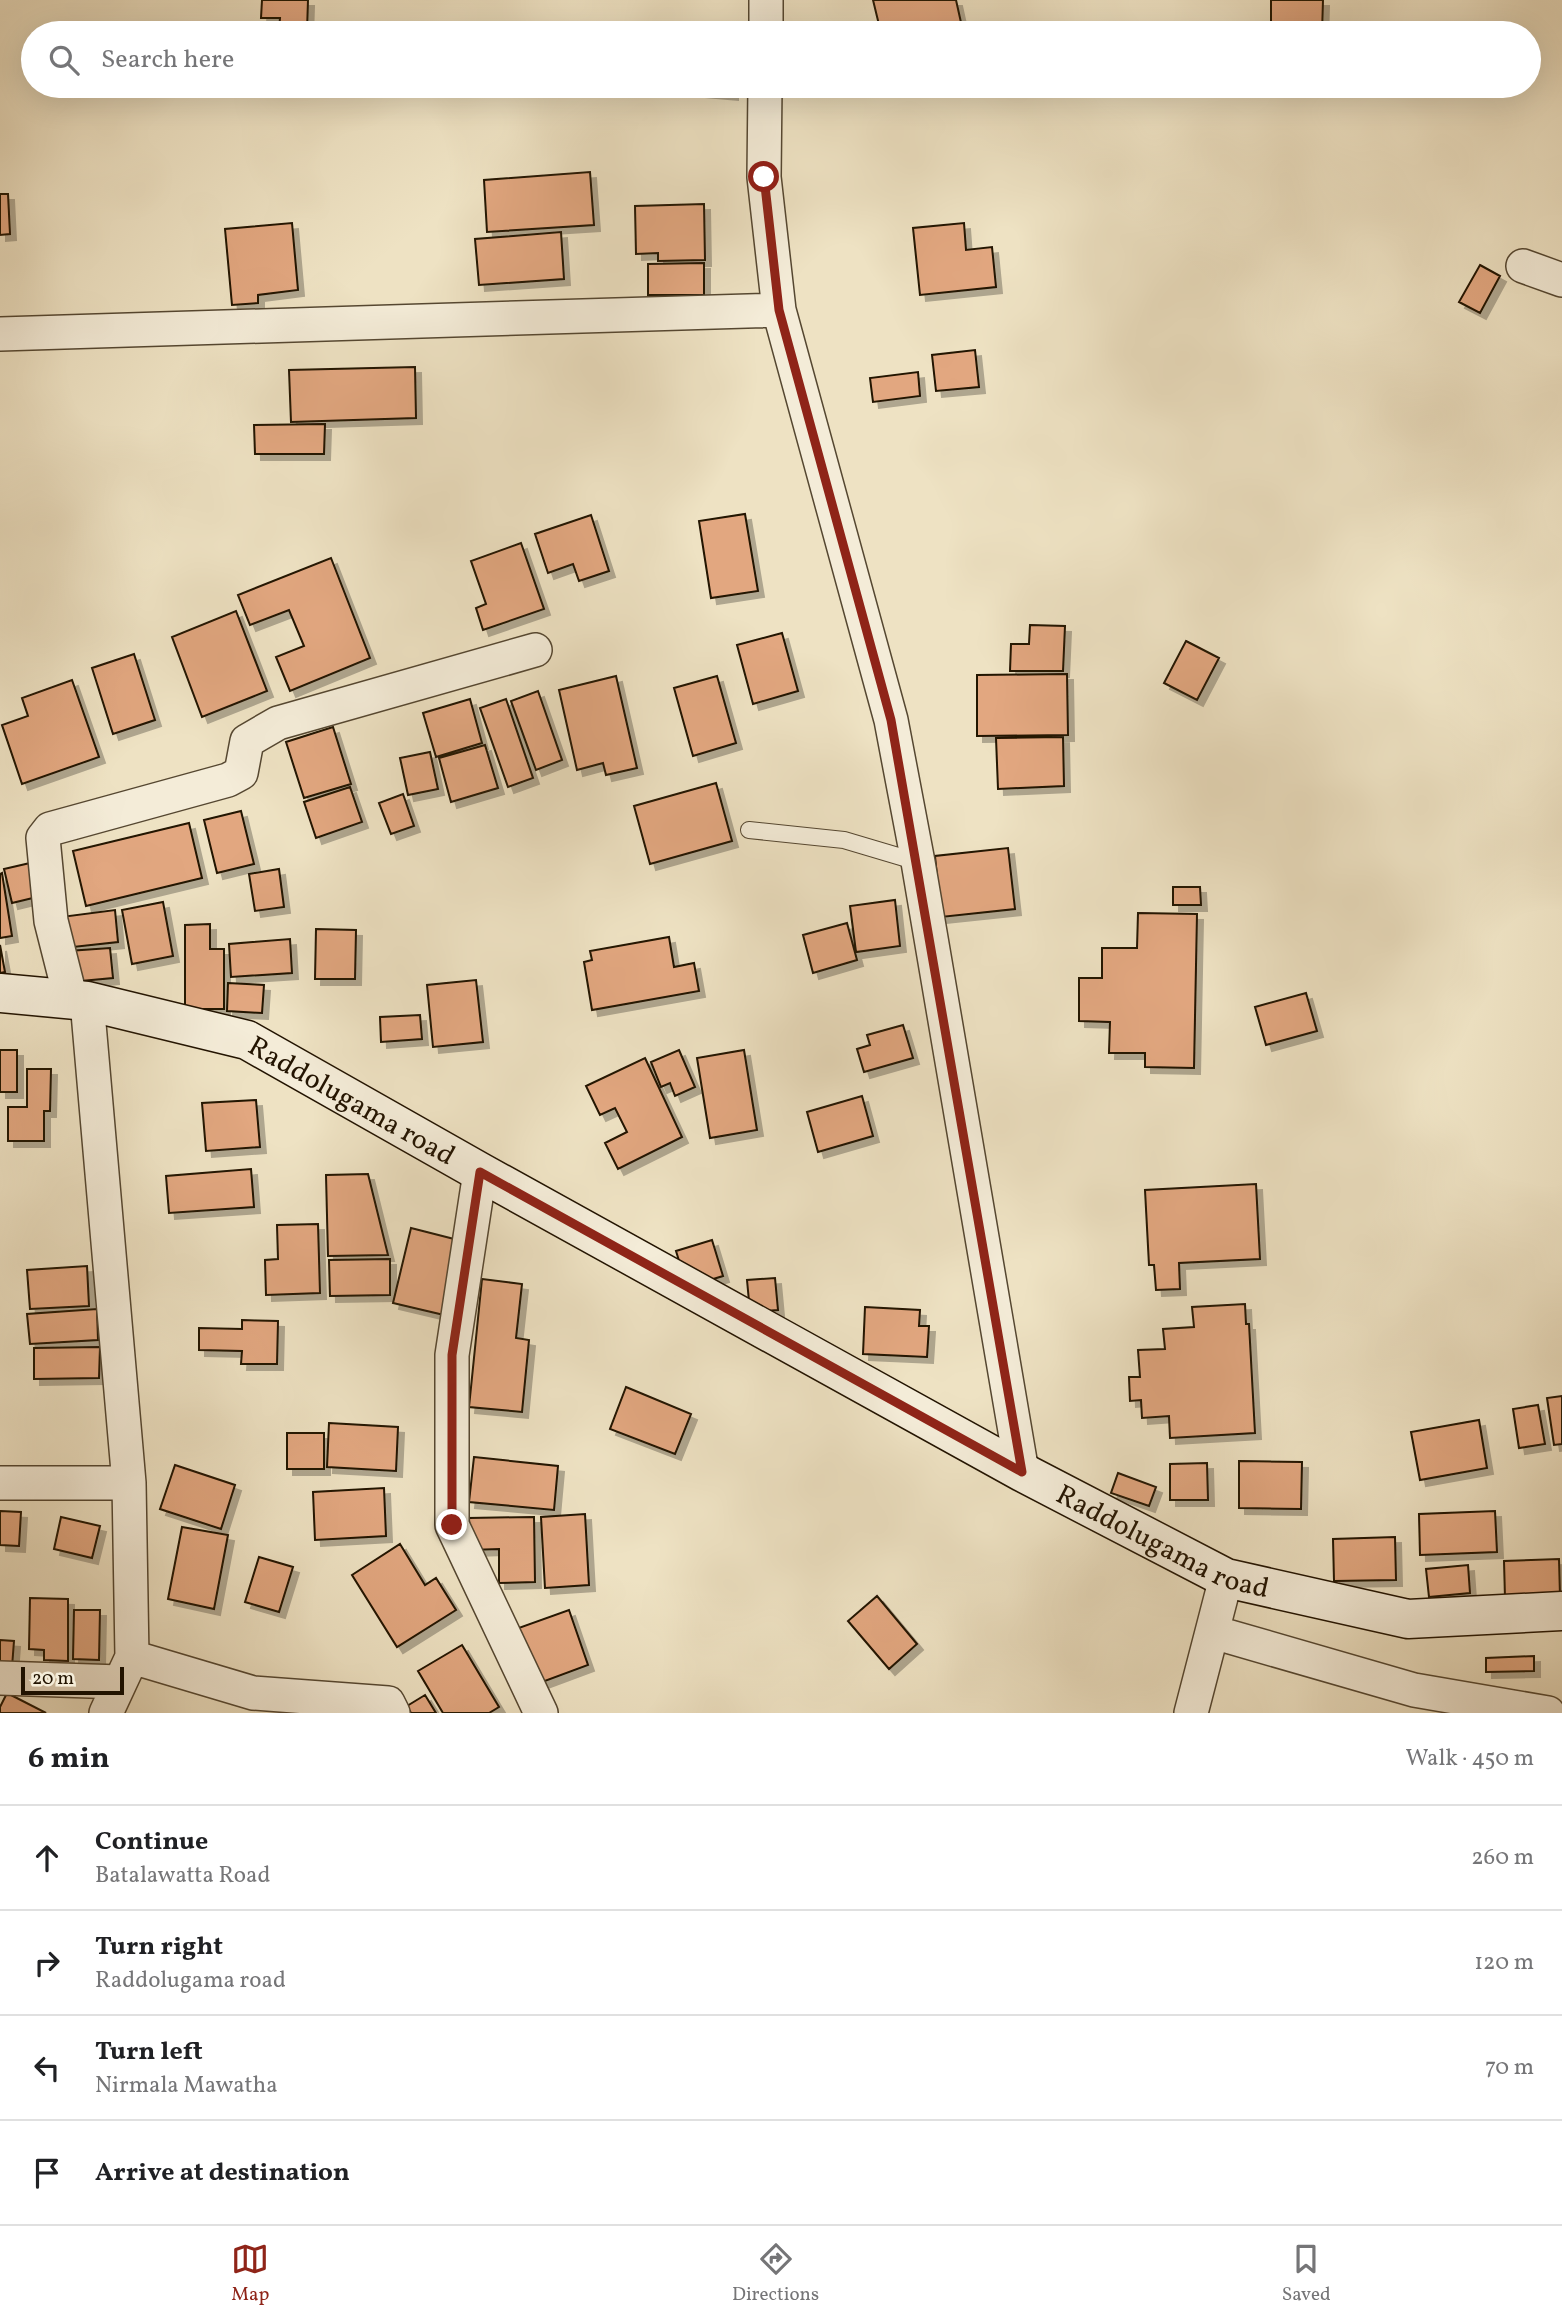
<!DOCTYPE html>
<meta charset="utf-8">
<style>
body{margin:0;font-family:Vollkorn,serif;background:#f6f6f6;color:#202124}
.scale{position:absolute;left:21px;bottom:18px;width:103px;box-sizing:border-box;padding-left:7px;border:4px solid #221300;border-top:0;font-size:19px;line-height:24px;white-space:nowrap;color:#221300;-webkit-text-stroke:5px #f4ecd8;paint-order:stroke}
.stop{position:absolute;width:21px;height:21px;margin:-16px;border:5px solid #8f2418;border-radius:50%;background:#fff}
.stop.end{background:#8f2418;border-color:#fff;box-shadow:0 2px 7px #0008}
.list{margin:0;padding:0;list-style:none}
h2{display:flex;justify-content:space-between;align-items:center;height:91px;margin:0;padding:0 28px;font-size:30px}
h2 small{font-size:23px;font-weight:400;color:#757577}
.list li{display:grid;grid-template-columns:46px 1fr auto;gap:21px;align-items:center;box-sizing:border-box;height:105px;padding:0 28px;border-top:2px solid #e0e0e0}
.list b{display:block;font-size:26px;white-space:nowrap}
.list p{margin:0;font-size:23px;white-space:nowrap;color:#757577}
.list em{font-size:23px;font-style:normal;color:#757577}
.icon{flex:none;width:38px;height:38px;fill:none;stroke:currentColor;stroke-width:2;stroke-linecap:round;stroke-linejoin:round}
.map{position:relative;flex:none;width:1562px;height:1713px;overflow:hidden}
.search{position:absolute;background:#fff;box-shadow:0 7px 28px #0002;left:21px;right:21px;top:21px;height:77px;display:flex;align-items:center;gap:18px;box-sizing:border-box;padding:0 24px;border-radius:38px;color:#757577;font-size:26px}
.sheet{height:511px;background:#fff}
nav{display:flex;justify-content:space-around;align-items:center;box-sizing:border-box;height:98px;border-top:2px solid #e0e0e0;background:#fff;font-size:19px;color:#757577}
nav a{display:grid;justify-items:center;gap:4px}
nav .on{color:#8f2418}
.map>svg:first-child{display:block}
</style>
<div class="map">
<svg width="1562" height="1713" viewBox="0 0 1562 1713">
<defs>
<filter id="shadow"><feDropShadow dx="6" dy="6" stdDeviation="0" flood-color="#0004"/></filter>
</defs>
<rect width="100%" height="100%" fill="#eee2c3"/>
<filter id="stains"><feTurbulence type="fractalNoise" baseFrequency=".00286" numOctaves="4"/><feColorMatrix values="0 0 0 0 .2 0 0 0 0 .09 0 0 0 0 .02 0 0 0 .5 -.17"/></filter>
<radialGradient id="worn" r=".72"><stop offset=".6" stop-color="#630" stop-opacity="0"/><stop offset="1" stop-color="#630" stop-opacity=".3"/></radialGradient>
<path fill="#e2a780" stroke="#221300" stroke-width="2" filter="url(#shadow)" d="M 262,0 L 308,0 L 307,31 L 279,30 L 280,18 L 261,18 Z
M 873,0 L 956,0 L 962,27 L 933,33 L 881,33 Z
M 1271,0 L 1323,0 L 1322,33 L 1271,33 Z
M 644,28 L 719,33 L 644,33 Z
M 678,86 L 732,86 L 732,94 L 677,89 Z
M 590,172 L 594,225 L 487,232 L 484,180 Z
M 0,194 L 8,194 L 10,234 L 0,235 Z
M 704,204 L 705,260 L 658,261 L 658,253 L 636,254 L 635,206 Z
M 292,223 L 298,290 L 258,295 L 258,303 L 232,305 L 225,229 Z
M 964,223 L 966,250 L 992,247 L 996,287 L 920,295 L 913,228 Z
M 561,232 L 564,279 L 479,285 L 475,239 Z
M 704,263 L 704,295 L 648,295 L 648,264 Z
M 1480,265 L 1500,276 L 1480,313 L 1459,302 Z
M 975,350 L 979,387 L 936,391 L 932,355 Z
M 415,367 L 416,418 L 291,422 L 289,370 Z
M 918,372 L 920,396 L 873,402 L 870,378 Z
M 325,424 L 324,454 L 255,454 L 254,425 Z
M 745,514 L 758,591 L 711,598 L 699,521 Z
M 591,515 L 609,571 L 579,581 L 573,564 L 548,573 L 535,534 Z
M 521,543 L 544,609 L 483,630 L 476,608 L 486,604 L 471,561 Z
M 331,558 L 370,658 L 290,691 L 276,657 L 304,646 L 289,610 L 250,625 L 238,595 Z
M 236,611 L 267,691 L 202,717 L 172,637 Z
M 1030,625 L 1065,626 L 1063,671 L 1010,671 L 1011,644 L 1029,644 Z
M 782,633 L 798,691 L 753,704 L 737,645 Z
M 1186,641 L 1219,658 L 1197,700 L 1164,683 Z
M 134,654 L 155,720 L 113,734 L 92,668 Z
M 1067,674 L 1068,735 L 977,736 L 977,675 Z
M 616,676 L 637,768 L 606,775 L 603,763 L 577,770 L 559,690 Z
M 717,676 L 736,743 L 693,756 L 674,688 Z
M 72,680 L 99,757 L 22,784 L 2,725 L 28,716 L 22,698 Z
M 538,691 L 562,760 L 536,770 L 511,701 Z
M 470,699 L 482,743 L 436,757 L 423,713 Z
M 506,699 L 533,778 L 508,787 L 480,708 Z
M 333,727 L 351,784 L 304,798 L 286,742 Z
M 1063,737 L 1064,786 L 998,789 L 996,738 Z
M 485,745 L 498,788 L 451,802 L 439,758 Z
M 430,752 L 438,789 L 408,795 L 400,758 Z
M 716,783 L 732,841 L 650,864 L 634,806 Z
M 350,787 L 362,822 L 316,838 L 304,802 Z
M 403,794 L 414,826 L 391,834 L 379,803 Z
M 241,811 L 254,864 L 217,873 L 204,820 Z
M 189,823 L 202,878 L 86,906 L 73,851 Z
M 1008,848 L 1015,909 L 941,917 L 935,856 Z
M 30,863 L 37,897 L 12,903 L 4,869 Z
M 279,869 L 284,907 L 255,911 L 249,874 Z
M 2,873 L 12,936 L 0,938 L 0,874 Z
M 1173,887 L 1200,887 L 1201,905 L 1173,905 Z
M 895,900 L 900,946 L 856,952 L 850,906 Z
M 163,902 L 173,956 L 132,964 L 122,910 Z
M 115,910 L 118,942 L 64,948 L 61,917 Z
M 1138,913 L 1197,914 L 1194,1068 L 1145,1067 L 1145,1053 L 1109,1053 L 1110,1022 L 1079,1021 L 1079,978 L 1102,978 L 1102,948 L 1137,948 Z
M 847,923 L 857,960 L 813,973 L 803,935 Z
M 210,924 L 210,949 L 224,949 L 224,1009 L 185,1009 L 185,925 Z
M 316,929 L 356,930 L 355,979 L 315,979 Z
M 669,937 L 674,967 L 694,963 L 699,991 L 592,1010 L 584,962 L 592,960 L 590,951 Z
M 290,939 L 292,973 L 231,977 L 229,944 Z
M 0,945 L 5,972 L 0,973 Z
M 110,948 L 113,978 L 70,982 L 68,951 Z
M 476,980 L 483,1042 L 433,1047 L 427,985 Z
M 228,983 L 264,985 L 262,1013 L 227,1011 Z
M 1306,993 L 1317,1031 L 1266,1045 L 1255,1007 Z
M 420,1015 L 422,1039 L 381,1042 L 380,1017 Z
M 903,1025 L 913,1058 L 864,1072 L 857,1049 L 870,1045 L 867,1035 Z
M 0,1050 L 17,1050 L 17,1092 L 0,1092 Z
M 679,1050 L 695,1087 L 675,1096 L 670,1083 L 661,1087 L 651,1062 Z
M 744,1050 L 757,1130 L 710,1138 L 697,1058 Z
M 645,1058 L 682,1137 L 618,1169 L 605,1143 L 627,1132 L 615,1108 L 600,1115 L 586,1086 Z
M 27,1069 L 51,1069 L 50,1111 L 44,1111 L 44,1141 L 8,1141 L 8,1107 L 27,1107 Z
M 862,1096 L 873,1136 L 818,1152 L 807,1112 Z
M 256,1100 L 260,1147 L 206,1151 L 202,1103 Z
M 251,1169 L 254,1207 L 169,1213 L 166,1176 Z
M 368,1174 L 388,1255 L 328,1256 L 326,1175 Z
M 1256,1184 L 1260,1259 L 1179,1263 L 1180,1289 L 1156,1290 L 1154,1265 L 1149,1265 L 1145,1190 Z
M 318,1224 L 320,1293 L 266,1295 L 265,1260 L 278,1259 L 277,1225 Z
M 411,1228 L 462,1241 L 444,1315 L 393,1303 Z
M 712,1240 L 723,1276 L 687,1287 L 676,1251 Z
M 390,1259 L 390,1295 L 330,1296 L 329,1260 Z
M 87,1266 L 89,1306 L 30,1309 L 27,1270 Z
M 775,1278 L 778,1310 L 750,1312 L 747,1280 Z
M 482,1279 L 522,1284 L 516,1338 L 529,1340 L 522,1412 L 469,1407 Z
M 1245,1304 L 1246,1324 L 1249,1324 L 1255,1433 L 1170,1438 L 1169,1416 L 1142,1418 L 1141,1400 L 1130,1401 L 1129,1377 L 1140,1377 L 1138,1350 L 1165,1349 L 1163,1329 L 1194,1327 L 1192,1307 Z
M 865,1307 L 920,1310 L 919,1326 L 929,1326 L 927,1357 L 863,1354 Z
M 97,1309 L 98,1340 L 30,1344 L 27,1314 Z
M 242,1320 L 278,1321 L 277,1364 L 241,1364 L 242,1351 L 199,1350 L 199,1328 L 242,1329 Z
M 100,1347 L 99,1378 L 34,1379 L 34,1348 Z
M 626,1387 L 691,1414 L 675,1454 L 610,1429 Z
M 1562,1396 L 1562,1444 L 1554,1445 L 1547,1398 Z
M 1538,1405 L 1545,1444 L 1519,1448 L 1513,1409 Z
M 1479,1420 L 1487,1468 L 1420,1480 L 1411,1432 Z
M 329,1423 L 398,1427 L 396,1471 L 327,1467 Z
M 287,1433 L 324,1433 L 324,1469 L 287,1469 Z
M 474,1457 L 558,1466 L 554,1510 L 469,1502 Z
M 1239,1461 L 1302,1462 L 1301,1509 L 1239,1508 Z
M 1207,1463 L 1208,1500 L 1170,1500 L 1170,1464 Z
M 175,1465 L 235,1485 L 221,1529 L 160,1509 Z
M 1118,1473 L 1156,1487 L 1149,1506 L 1111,1493 Z
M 384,1488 L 386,1536 L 315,1540 L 313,1492 Z
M 0,1511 L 21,1512 L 19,1546 L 0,1545 Z
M 1495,1511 L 1497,1552 L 1420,1555 L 1419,1514 Z
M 585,1514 L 589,1585 L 545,1588 L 541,1517 Z
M 61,1517 L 100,1526 L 92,1558 L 54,1549 Z
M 534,1517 L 535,1582 L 499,1583 L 499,1549 L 470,1550 L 469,1518 Z
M 182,1527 L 228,1535 L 214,1609 L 168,1599 Z
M 1395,1537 L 1396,1580 L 1334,1581 L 1333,1539 Z
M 400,1544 L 425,1585 L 436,1578 L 456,1610 L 397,1647 L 352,1575 Z
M 259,1557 L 293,1567 L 279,1612 L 245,1602 Z
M 1559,1559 L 1560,1596 L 1505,1598 L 1504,1561 Z
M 1468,1565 L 1470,1593 L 1429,1597 L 1426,1569 Z
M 877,1596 L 917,1644 L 889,1669 L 848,1621 Z
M 30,1598 L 68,1599 L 68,1661 L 44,1660 L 44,1650 L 29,1649 Z
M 74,1610 L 100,1610 L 99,1660 L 73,1659 Z
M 569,1610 L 588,1665 L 534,1685 L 513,1630 Z
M 0,1640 L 14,1641 L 12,1667 L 0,1667 Z
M 462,1645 L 499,1707 L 489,1713 L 443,1713 L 418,1671 Z
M 1534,1656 L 1534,1671 L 1486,1672 L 1486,1658 Z
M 7,1693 L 46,1713 L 0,1713 L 0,1707 Z
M 425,1695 L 436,1713 L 411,1713 L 407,1706 Z"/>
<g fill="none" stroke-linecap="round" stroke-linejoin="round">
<defs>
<path id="lane" d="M 749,830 L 844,840 L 918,862"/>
<path id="street" d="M 766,33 L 766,0
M 765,86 L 764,177 L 779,310 L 891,720 L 918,862 L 1022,1472
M 1523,266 L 1562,280
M 0,334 L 779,310
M 71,1000 L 51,921 L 43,838 L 50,829 L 228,780 L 241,773 L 247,741 L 278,723 L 535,650
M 87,1001 L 129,1483 L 132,1657 L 106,1713
M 480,1172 L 452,1355 L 452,1525 L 541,1713
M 0,1483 L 129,1483
M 1213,1632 L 1414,1690 L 1548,1713
M 132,1657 L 253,1693 L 388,1703 L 393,1713
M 0,1678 L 120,1682
M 1191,1713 L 1226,1578"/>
<g id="secondary">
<path id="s1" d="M 0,993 L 87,1001 L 247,1040 L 480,1172 L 1022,1472 L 1226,1578 L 1408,1619 L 1562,1611"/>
</g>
</defs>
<use href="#lane" stroke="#554731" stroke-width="18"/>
<use href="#street" stroke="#554731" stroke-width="36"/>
<use href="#secondary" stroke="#221300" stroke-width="41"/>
<use href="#lane" stroke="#f4ecd8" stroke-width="16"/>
<use href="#street" stroke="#f4ecd8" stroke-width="33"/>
<use href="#secondary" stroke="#f4ecd8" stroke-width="38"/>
</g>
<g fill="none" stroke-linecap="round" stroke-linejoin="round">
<path stroke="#8f2418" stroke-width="9" d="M 452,1525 L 452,1355 L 480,1172 L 1022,1472 L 891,720 L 779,310 L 764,177"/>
</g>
<g text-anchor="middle" stroke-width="5" stroke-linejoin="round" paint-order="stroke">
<g font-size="28" fill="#221300" stroke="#f4ecd8">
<text dy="10" stroke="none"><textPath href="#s1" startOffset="373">Raddolugama road</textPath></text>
<text dy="10" stroke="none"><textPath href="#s1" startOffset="1297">Raddolugama road</textPath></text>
</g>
</g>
<rect width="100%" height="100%" filter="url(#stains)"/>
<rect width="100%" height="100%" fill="url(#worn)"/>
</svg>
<div class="scale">20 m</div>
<div class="stop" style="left:764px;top:177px"></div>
<div class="stop end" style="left:452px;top:1525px"></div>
<div class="search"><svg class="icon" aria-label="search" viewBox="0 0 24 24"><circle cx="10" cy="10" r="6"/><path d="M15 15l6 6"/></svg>Search here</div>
</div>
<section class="sheet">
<h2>6 min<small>Walk · 450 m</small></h2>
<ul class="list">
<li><svg class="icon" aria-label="ahead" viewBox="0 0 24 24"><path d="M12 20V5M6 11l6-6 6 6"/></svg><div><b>Continue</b><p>Batalawatta Road</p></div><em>260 m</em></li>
<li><svg class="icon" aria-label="right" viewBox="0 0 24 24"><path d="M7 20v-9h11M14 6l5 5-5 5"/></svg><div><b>Turn right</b><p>Raddolugama road</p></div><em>120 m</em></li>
<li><svg class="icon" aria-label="left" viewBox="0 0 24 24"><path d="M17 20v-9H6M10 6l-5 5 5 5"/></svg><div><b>Turn left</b><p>Nirmala Mawatha</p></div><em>70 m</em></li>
<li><svg class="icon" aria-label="arrive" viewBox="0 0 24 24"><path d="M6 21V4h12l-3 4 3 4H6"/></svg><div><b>Arrive at destination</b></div></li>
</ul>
</section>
<nav>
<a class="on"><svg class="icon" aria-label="map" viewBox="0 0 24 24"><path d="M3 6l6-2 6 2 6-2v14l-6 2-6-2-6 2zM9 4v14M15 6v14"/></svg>Map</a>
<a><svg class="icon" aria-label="directions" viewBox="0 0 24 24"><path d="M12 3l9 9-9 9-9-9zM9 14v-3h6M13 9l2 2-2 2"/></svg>Directions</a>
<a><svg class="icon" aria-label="saved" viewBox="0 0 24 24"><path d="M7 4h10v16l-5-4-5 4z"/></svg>Saved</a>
</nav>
